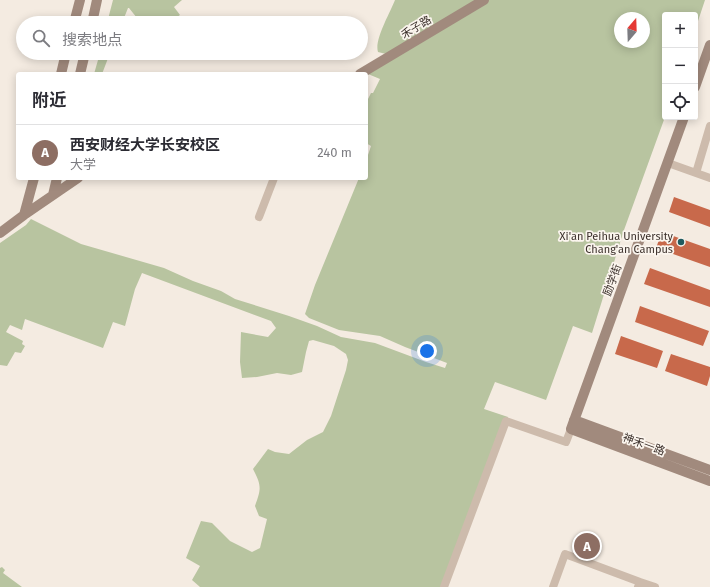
<!DOCTYPE html>
<html lang="zh">
<meta charset="utf-8">
<style>
body{margin:0;font-family:"Fira Sans","Noto Sans SC",sans-serif;background:#f2f2f3;color:#2b2b33}
.controls{position:absolute;right:12px;top:12px;display:grid;overflow:hidden;border-radius:4px;box-shadow:0 2px 10px #0003}
.controls button{width:36px;height:36px;display:grid;place-items:center;padding:0;border:0;border-bottom:1px solid #e1e1e2;background:#fff;color:#2b2b33;font:20px sans-serif}
.compass{position:absolute;left:614px;top:12px;width:36px;height:36px;border-radius:50%;background:#fff;box-shadow:0 2px 10px #0003;rotate:19deg}
.you{position:absolute;left:427px;top:351px;width:14px;height:14px;margin:-10px;border:3px solid #fff;border-radius:50%;background:#1a73e8;box-shadow:0 0 0 6px #1a73e833}
.badge{display:grid;place-items:center;width:26px;height:26px;border-radius:50%;background:#d93025;color:#fff;font-size:13px;font-weight:700}
.pin{position:absolute;translate:-50% -50%;border:2px solid #fff;box-shadow:0 1px 4px #0006}
.list{margin:0;padding:0;list-style:none}
h2{display:flex;justify-content:space-between;align-items:center;height:52px;margin:0;padding:0 16px;font-size:17px}
h2 small{font-size:13px;font-weight:400;color:#7c7c81}
.list li{display:grid;grid-template-columns:26px 1fr auto;gap:12px;align-items:center;box-sizing:border-box;height:56px;padding:0 16px;border-top:1px solid #e1e1e2}
.list b{display:block;font-size:15px;white-space:nowrap}
.list p{margin:0;font-size:13px;white-space:nowrap;color:#7c7c81}
.list em{font-size:13px;font-style:normal;color:#7c7c81}
.icon{flex:none;width:22px;height:22px;fill:none;stroke:currentColor;stroke-width:2;stroke-linecap:round;stroke-linejoin:round}
.map{position:relative;flex:none;width:710px;height:587px;overflow:hidden}
.search{position:absolute;background:#fff;box-shadow:0 2px 10px #0003;left:16px;top:16px;width:352px;height:44px;display:flex;align-items:center;gap:10px;box-sizing:border-box;padding:0 14px;border-radius:22px;color:#7c7c81;font-size:15px}
.panel{position:absolute;background:#fff;box-shadow:0 2px 10px #0003;left:16px;top:72px;width:352px;height:108px;border-radius:4px}
.map>svg:first-child{display:block}
</style>
<div class="map">
<svg width="710" height="587" viewBox="0 0 710 587">
<rect width="100%" height="100%" fill="#f4ebe1"/>
<path fill="#b8c4a0" fill-rule="evenodd" d="M 113,0 L 182,0 L 174,7 L 180,15 L 169,23 L 141,23 L 129,8 L 128,8 L 122,23 L 107,23 Z
M 395,0 L 705,0 L 695,30 L 695,15 L 665,15 L 665,117 L 624,230 L 592,333 L 573,326 L 546,400 L 495,382 L 484,409 L 508,417 L 441,587 L 200,587 L 192,580 L 200,566 L 186,558 L 201,521 L 212,523 L 230,541 L 252,552 L 260,548 L 267,519 L 259,516 L 255,506 C 261,489 262,486 253,469 L 268,449 L 275,452 L 289,454 L 307,440 L 323,432 L 331,416 L 346,370 L 348,360 L 346,354 L 334,346 L 313,340 L 309,341 L 306,352 L 302,372 L 291,375 L 277,373 L 257,377 L 242,378 L 240,362 L 241,332 L 268,337 L 276,328 L 271,321 L 142,273 L 135,289 L 125,326 L 113,322 L 103,348 L 25,319 L 22,330 L 10,325 L 6,332 L 23,341 L 22,344 L 25,346 L 21,353 L 15,352 L 7,366 L 0,365 L 0,243 L 26,225 L 31,219 L 81,244 L 164,268 L 193,281 L 221,291 L 235,299 L 289,316 L 317,326 L 341,337 L 375,343 L 426,362 L 445,368 L 447,363 L 405,347 L 380,336 L 339,330 L 309,318 L 305,314 L 315,285 L 359,178 L 366,178 L 366,161 L 371,146 L 366,143 L 366,103 L 371,93 L 373,93 L 380,79 L 368,74 L 386,54 L 378,52 C 374,40 390,13 395,0 ZM 620,18 L 644,18 L 644,42 L 620,42 Z
M 100,53 L 110,53 L 102,74 L 94,74 Z
M 2,567 L 5,570 L 3,573 L 22,587 L 0,587 L 0,568 Z"/>
<path fill="#c8694b" d="M 674,197 L 710,210 L 710,227 L 669,212 Z
M 662,232 L 710,249 L 710,267 L 656,248 Z
M 650,268 L 710,290 L 710,307 L 644,284 Z
M 640,306 L 709,331 L 703,346 L 635,322 Z
M 621,336 L 663,351 L 657,368 L 615,354 Z
M 671,354 L 710,367 L 710,376 L 707,386 L 665,371 Z"/>
<g fill="none" stroke-linecap="round" stroke-linejoin="round">
<path stroke="#cdbbac" stroke-width="8" d="M 668,163 L 710,178
M 696,173 L 710,126
M 259,217 L 274,178
M 444,587 L 506,421 L 566,442 L 571,429
M 553,587 L 565,554 L 640,582
M 638,587 L 640,582 L 655,587"/>
<path stroke="#a18a7d" stroke-width="10" d="M 74,23 L 80,0
M 92,23 L 97,0
M 61,74 L 66,53
M 80,74 L 85,53
M 360,74 L 484,0
M 695,87 L 710,45
M 684,117 L 571,429 L 710,481
M 53,195 L 57,178
M 24,215 L 34,178
M 0,233 L 24,215 L 78,178
M 574,420 L 710,470"/>
</g>
<circle fill="#1f5a5e" stroke="#fbf5ee" stroke-width="1.5" cx="681" cy="242" r="4"/>
<g text-anchor="middle" stroke-width="3.5" stroke-linejoin="round" paint-order="stroke">
<g font-size="11" fill="#3b302b" stroke="#fbf5ee">
<text transform="translate(416 27) rotate(-31)" y="4">禾子路</text>
<text transform="translate(612 280) rotate(-70)" y="4">励学街</text>
<text transform="translate(644 444) rotate(20)" y="4">神禾一路</text>
</g>
<g font-size="11" fill="#3b302b" stroke="#fbf5ee" text-anchor="end">
<text x="673" y="240">Xi'an Peihua University<tspan x="673" dy="13">Chang'an Campus</tspan></text>
</g>
</g>
</svg>
<div class="controls">
<button>+</button>
<button>−</button>
<button><svg class="icon" aria-label="locate" viewBox="0 0 24 24"><circle cx="12" cy="12" r="6"/><path d="M12 2v4M12 18v4M2 12h4M18 12h4"/></svg></button>
</div>
<svg class="compass" viewBox="-18 -18 36 36"><path d="M0-13l5 13h-10z" fill="#e53935"/><path d="M0 13l5-13h-10z" fill="#7c7c81"/></svg>
<div class="you"></div>
<div class="pin badge" style="left:587px;top:546px;background:#8d6e63">A</div>
<div class="search"><svg class="icon" aria-label="search" viewBox="0 0 24 24"><circle cx="10" cy="10" r="6"/><path d="M15 15l6 6"/></svg>搜索地点</div>
<section class="panel">
<h2>附近<small></small></h2>
<ul class="list">
<li><span class="badge" style="background:#8d6e63">A</span><div><b>西安财经大学长安校区</b><p>大学</p></div><em>240 m</em></li>
</ul>
</section>
</div>
